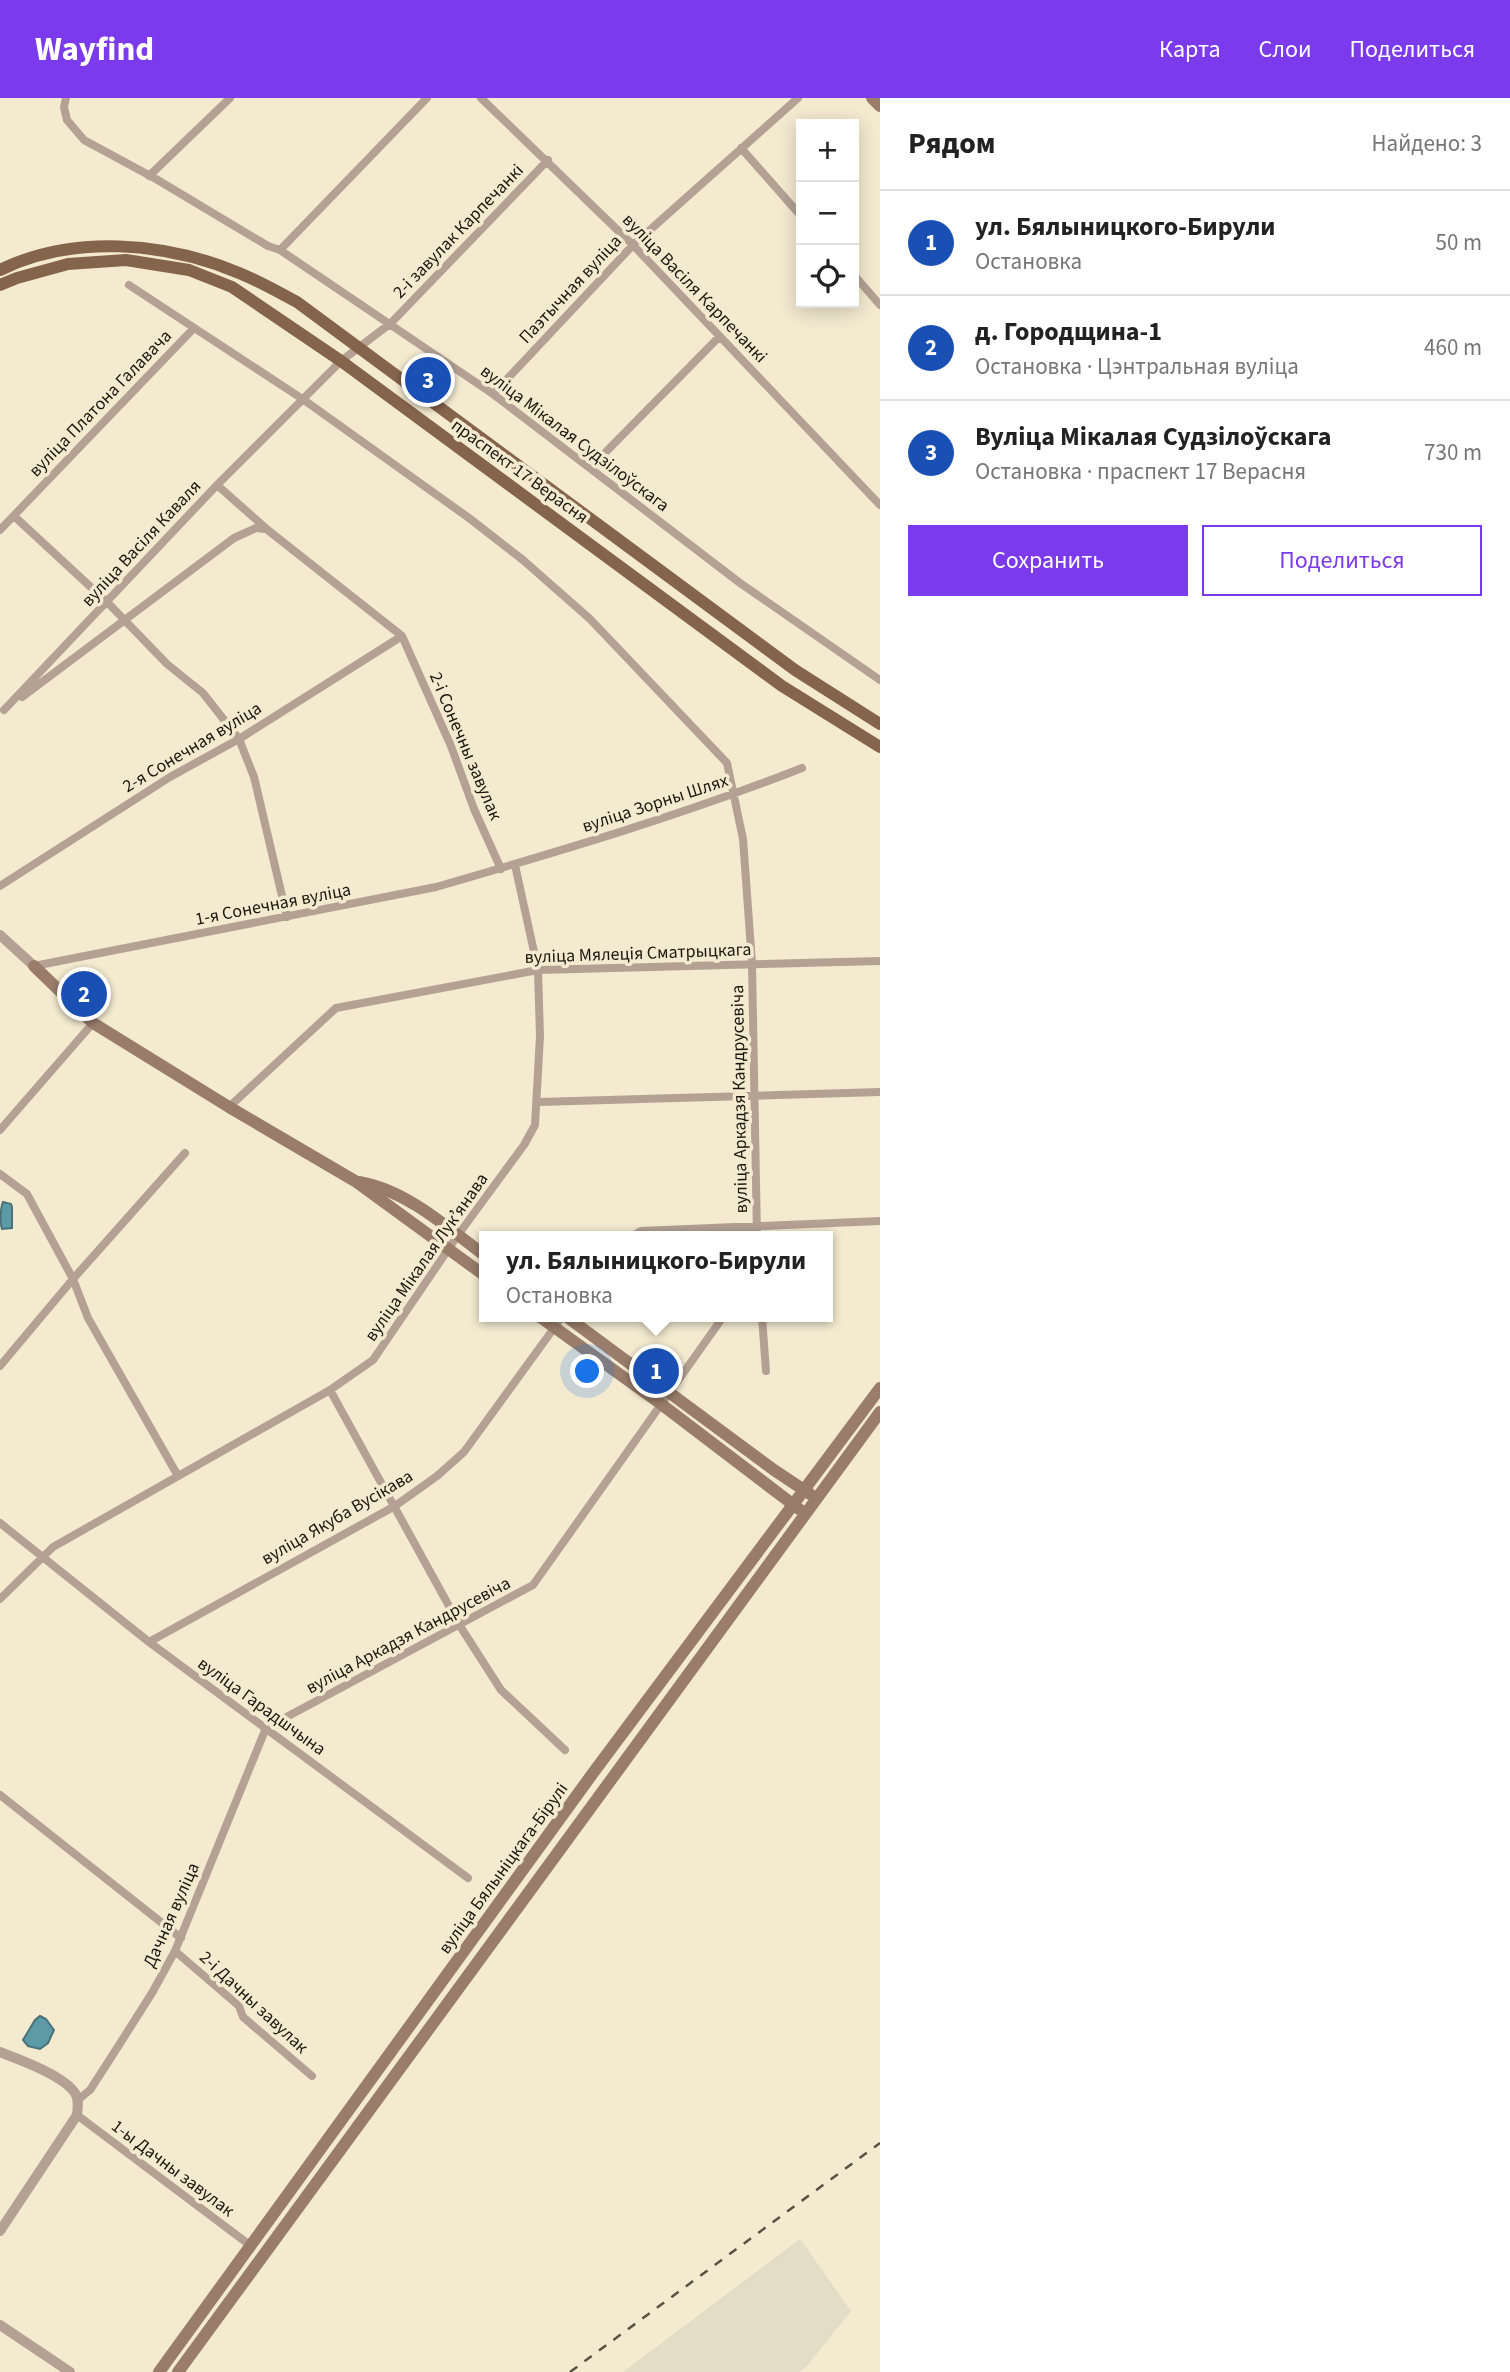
<!DOCTYPE html>
<html lang="ru">
<meta charset="utf-8">
<style>
body{margin:0;font-family:"Source Sans 3",sans-serif;background:#f2f2f2;color:#222}
.controls{position:absolute;right:21px;top:21px;display:grid;overflow:hidden;border-radius:0px;box-shadow:0 4px 18px #0003}
.controls button{width:63px;height:63px;display:grid;place-items:center;padding:0;border:0;border-bottom:2px solid #e0e0e0;background:#fff;color:#222;font:35px sans-serif}
.you{position:absolute;left:588px;top:1274px;width:24px;height:24px;margin:-18px;border:5px solid #fff;border-radius:50%;background:#1a73e8;box-shadow:0 0 0 10px #1a73e833}
.badge{display:grid;place-items:center;width:46px;height:46px;border-radius:50%;background:#7c3aed;color:#fff;font-size:23px;font-weight:700}
.pin{position:absolute;translate:-50% -50%;border:4px solid #fff;box-shadow:0 2px 7px #0006}
.popup{position:absolute;left:479px;top:1133px;width:354px;height:91px;box-sizing:border-box;display:grid;place-content:center;border-radius:0px;background:#fff;filter:drop-shadow(0 2px 5px #0005);font-size:23px;white-space:nowrap;color:#767676}
.popup b{font-size:26px;color:#222}
.popup::after{content:'';position:absolute;left:50%;top:100%;margin-left:-14px;border:14px solid transparent;border-top-color:#fff}
.list{margin:0;padding:0;list-style:none}
h2{display:flex;justify-content:space-between;align-items:center;height:91px;margin:0;padding:0 28px;font-size:30px}
h2 small{font-size:23px;font-weight:400;color:#767676}
.list li{display:grid;grid-template-columns:46px 1fr auto;gap:21px;align-items:center;box-sizing:border-box;height:105px;padding:0 28px;border-top:2px solid #e0e0e0}
.list b{display:block;font-size:26px;white-space:nowrap}
.list p{margin:0;font-size:23px;white-space:nowrap;color:#767676}
.list em{font-size:23px;font-style:normal;color:#767676}
.actions{display:flex;gap:14px;padding:21px 28px}
.actions a{flex:1;padding:16px 0;border:2px solid #7c3aed;border-radius:0px;text-align:center;font-size:24px;color:#7c3aed}
.actions .main{background:#7c3aed;color:#fff}
.icon{flex:none;width:38px;height:38px;fill:none;stroke:currentColor;stroke-width:2;stroke-linecap:round;stroke-linejoin:round}
.map{position:relative;flex:none;width:880px;height:2274px;overflow:hidden}
header{display:flex;align-items:center;gap:42px;box-sizing:border-box;height:98px;padding:0 35px;background:#7c3aed;color:#fff}
header strong{font-size:33px}
nav{display:flex;gap:38px;margin-inline-start:auto;font-size:24px}
main{display:flex}
aside{flex:1;background:#fff}
.map>svg:first-child{display:block}
</style>
<header>
<strong>Wayfind</strong>
<nav><a>Карта</a><a>Слои</a><a>Поделиться</a></nav>
</header>
<main>
<div class="map">
<svg width="880" height="2274" viewBox="0 0 880 2274">
<rect width="100%" height="100%" fill="#f4ead0"/>
<path fill="#e4dcc7" d="M 800,2141 L 851,2213 L 806,2269 L 799,2274 L 623,2274 Z"/>
<path fill="#5c9aa6" stroke="#497379" stroke-width="2" d="M 3,1104 L 11,1106 L 12,1109 L 12,1130 L 2,1131 C 0,1125 0,1111 3,1104 Z
M 40,1918 L 46,1921 L 54,1932 L 48,1945 L 40,1951 L 28,1948 L 23,1942 L 35,1922 Z"/>
<g fill="none" stroke-linecap="round" stroke-linejoin="round">
<path stroke="#b4a194" stroke-width="8" d="M 66,0 L 64,9 L 67,22 L 84,42 L 156,81 L 268,148 L 280,152 L 493,296 L 740,485 L 880,582
M 481,0 L 633,147 L 880,407
M 741,50 L 801,118
M 149,78 L 230,0
M 280,152 L 427,0
M 854,177 L 880,207
M 129,187 L 304,302 L 469,420 L 523,462 L 590,521 L 727,665 L 743,741 L 752,865 L 757,1138
M 493,296 L 633,147 L 798,0
M 590,370 L 719,239
M 217,387 L 269,433 L 402,538 L 451,648 L 474,711 L 501,771
M 14,418 L 108,505 L 167,566 L 203,595 L 239,641 L 254,679 L 287,819
M 0,432 L 194,230
M 22,599 L 234,440 L 256,430 L 265,431
M 4,612 L 217,387 L 341,263 L 391,225 L 548,62
M 0,788 L 170,679 L 239,641 L 402,538
M 34,868 L 436,789 C 560,753 683,717 802,670
M 538,1004 L 880,994
M 229,1009 L 336,910 L 538,872 L 880,863
M 0,1032 L 93,925
M 0,1076 L 27,1096 L 73,1181 L 88,1220 L 178,1378
M 633,1138 L 641,1133 L 880,1123
M 762,1219 L 766,1273
M 0,1268 L 73,1181 L 185,1055
M 330,1292 L 460,1528 L 501,1592 L 565,1652
M 0,1425 L 149,1544 L 468,1780
M 0,1501 L 53,1449 L 330,1292 L 373,1262 L 458,1137 L 524,1047 L 535,1027 L 540,938 L 538,872 L 515,767
M 149,1544 L 395,1408 L 437,1378 L 464,1354 L 562,1219
M 0,1697 L 181,1840
M 175,1853 L 239,1908 L 243,1919 L 312,1978
M 78,2002 L 90,1992 L 112,1958 L 152,1895 L 175,1853 L 266,1630 L 533,1487 L 723,1219
M 77,2017 L 251,2148"/>
<path stroke="#b4a194" stroke-width="10" d="M 0,837 L 34,868
M 0,1954 C 20,1962 63,1977 75,1995 C 79,2001 78,2009 77,2017 L 0,2133
M 0,2227 L 70,2274"/>
<path stroke="#997d6a" stroke-width="12" d="M 872,0 L 880,8
M 34,868 L 93,925 L 229,1009 L 355,1083 L 484,1177
M 359,1084 C 406,1092 447,1129 484,1157
M 540,1219 L 661,1306 L 799,1411
M 567,1219 L 774,1372 L 810,1396
M 159,2274 L 593,1675 L 880,1290
M 178,2274 L 880,1314"/>
<path stroke="#85644c" stroke-width="12" d="M 0,172 C 73,136 166,144 239,175 C 259,183 278,194 297,204 L 795,572 L 880,626
M 0,187 L 17,180 L 68,166 L 126,162 L 189,172 L 232,189 L 341,263 L 782,588 L 880,649"/>
<path stroke="#585245" stroke-width="2.5" stroke-dasharray="9 9" stroke-linecap="butt" d="M 570,2274 L 880,2045"/>
</g>
<g text-anchor="middle" stroke-width="7" stroke-linejoin="round" paint-order="stroke">
<g font-size="18" fill="#1c180f" stroke="#f4ead0">
<text transform="translate(458 133) rotate(-46)" y="6">2-і завулак Карпечанкі</text>
<text transform="translate(695 190) rotate(46)" y="6">вуліца Васіля Карпечанкі</text>
<text transform="translate(570 191) rotate(-47)" y="6">Паэтычная вуліца</text>
<text transform="translate(100 305) rotate(-46)" y="6">вуліца Платона Галавача</text>
<text transform="translate(575 340) rotate(37)" y="6">вуліца Мікалая Судзілоўскага</text>
<text transform="translate(520 373) rotate(36)" y="6">праспект 17 Верасня</text>
<text transform="translate(141 445) rotate(-47)" y="6">вуліца Васіля Каваля</text>
<text transform="translate(466 648) rotate(67)" y="6">2-і Сонечны завулак</text>
<text transform="translate(192 649) rotate(-31)" y="6">2-я Сонечная вуліца</text>
<text transform="translate(655 705) rotate(-18)" y="6">вуліца Зорны Шлях</text>
<text transform="translate(273 806) rotate(-11)" y="6">1-я Сонечная вуліца</text>
<text transform="translate(638 855) rotate(-2)" y="6">вуліца Мялеція Сматрыцкага</text>
<text transform="translate(739 1001) rotate(-91)" y="6">вуліца Аркадзя Кандрусевіча</text>
<text transform="translate(426 1159) rotate(-55)" y="6">вуліца Мікалая Лукʼянава</text>
<text transform="translate(337 1419) rotate(-30)" y="6">вуліца Якуба Вусікава</text>
<text transform="translate(408 1537) rotate(-28)" y="6">вуліца Аркадзя Кандрусевіча</text>
<text transform="translate(262 1608) rotate(36)" y="6">вуліца Гарадшчына</text>
<text transform="translate(503 1770) rotate(-54)" y="6">вуліца Бялыніцкага-Бірулі</text>
<text transform="translate(171 1817) rotate(-66)" y="6">Дачная вуліца</text>
<text transform="translate(254 1904) rotate(43)" y="6">2-і Дачны завулак</text>
<text transform="translate(173 2070) rotate(37)" y="6">1-ы Дачны завулак</text>
</g>
</g>
</svg>
<div class="controls">
<button>+</button>
<button>−</button>
<button><svg class="icon" aria-label="locate" viewBox="0 0 24 24"><circle cx="12" cy="12" r="6"/><path d="M12 2v4M12 18v4M2 12h4M18 12h4"/></svg></button>
</div>
<div class="you"></div>
<div class="pin badge" style="left:656px;top:1273px;background:#1a4fb4">1</div>
<div class="popup"><b>ул. Бялыницкого-Бирули</b>Остановка</div>
<div class="pin badge" style="left:84px;top:896px;background:#1a4fb4">2</div>
<div class="pin badge" style="left:428px;top:282px;background:#1a4fb4">3</div>
</div>
<aside>
<h2>Рядом<small>Найдено: 3</small></h2>
<ul class="list">
<li><span class="badge" style="background:#1a4fb4">1</span><div><b>ул. Бялыницкого-Бирули</b><p>Остановка</p></div><em>50 m</em></li>
<li><span class="badge" style="background:#1a4fb4">2</span><div><b>д. Городщина-1</b><p>Остановка · Цэнтральная вуліца</p></div><em>460 m</em></li>
<li><span class="badge" style="background:#1a4fb4">3</span><div><b>Вуліца Мікалая Судзілоўскага</b><p>Остановка · праспект 17 Верасня</p></div><em>730 m</em></li>
</ul>
<div class="actions"><a class="main">Сохранить</a><a>Поделиться</a></div>
</aside>
</main>
